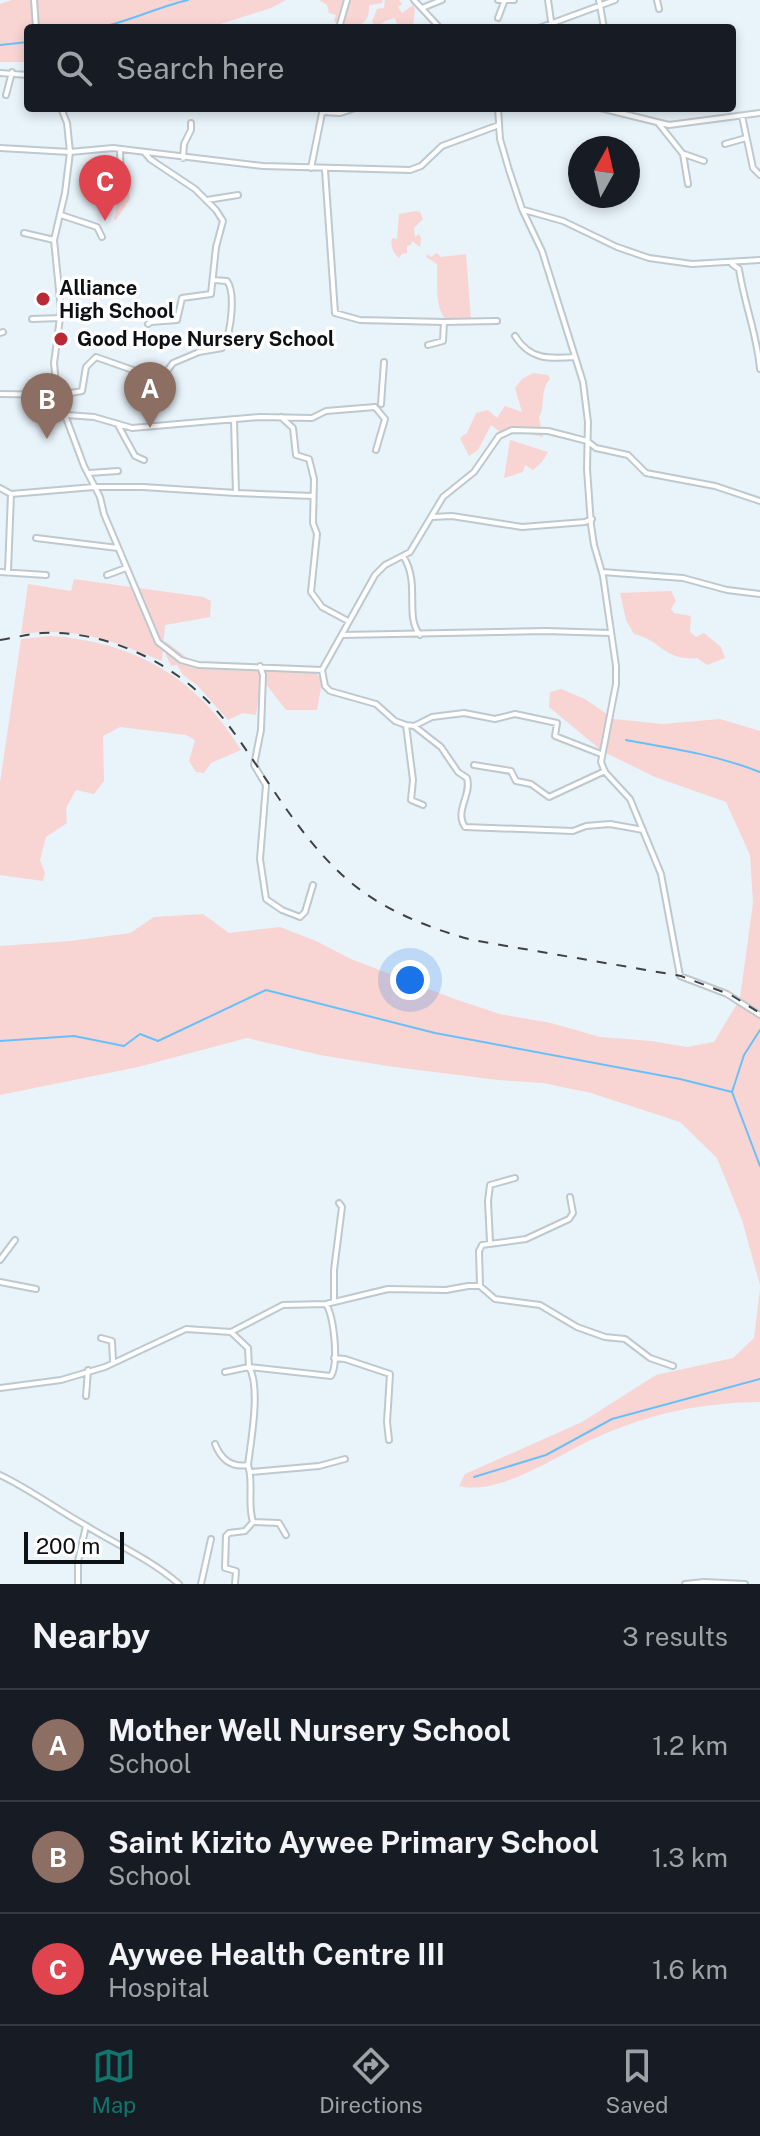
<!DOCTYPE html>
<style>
body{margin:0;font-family:"Public Sans",sans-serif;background:#242831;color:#f1f3f6}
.compass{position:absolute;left:568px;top:136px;width:72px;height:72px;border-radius:50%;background:#171b24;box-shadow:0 4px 12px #0003;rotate:8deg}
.scale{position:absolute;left:24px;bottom:20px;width:100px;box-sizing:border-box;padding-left:8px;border:4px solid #0d1113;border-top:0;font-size:22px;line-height:28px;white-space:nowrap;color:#0d1113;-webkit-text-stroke:6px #fff;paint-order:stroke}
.you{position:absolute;left:410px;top:980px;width:28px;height:28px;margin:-20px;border:6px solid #fff;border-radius:50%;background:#1a73e8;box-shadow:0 0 0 12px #1a73e833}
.badge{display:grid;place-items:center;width:52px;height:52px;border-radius:50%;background:#0f766e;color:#fff;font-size:26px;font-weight:700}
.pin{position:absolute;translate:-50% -66px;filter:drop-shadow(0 2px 4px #0008)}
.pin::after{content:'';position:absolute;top:42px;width:28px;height:24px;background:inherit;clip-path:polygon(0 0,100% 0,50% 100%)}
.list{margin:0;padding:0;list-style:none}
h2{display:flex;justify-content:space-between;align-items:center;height:104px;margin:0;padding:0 32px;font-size:34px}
h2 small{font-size:26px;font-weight:400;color:#9ea1a6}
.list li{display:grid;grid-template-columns:52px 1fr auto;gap:24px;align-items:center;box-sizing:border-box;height:112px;padding:0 32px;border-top:2px solid #363941}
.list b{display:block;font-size:30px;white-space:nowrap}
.list p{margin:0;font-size:26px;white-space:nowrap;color:#9ea1a6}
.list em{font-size:26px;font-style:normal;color:#9ea1a6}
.icon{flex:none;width:44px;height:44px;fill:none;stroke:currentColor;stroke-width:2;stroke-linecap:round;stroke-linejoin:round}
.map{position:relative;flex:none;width:760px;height:1584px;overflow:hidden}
.search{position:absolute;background:#171b24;box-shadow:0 4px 12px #0003;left:24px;right:24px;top:24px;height:88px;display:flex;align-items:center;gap:20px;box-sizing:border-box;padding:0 28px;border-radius:8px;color:#9ea1a6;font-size:30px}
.sheet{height:440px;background:#171b24}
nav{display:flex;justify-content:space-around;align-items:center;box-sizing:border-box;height:112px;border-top:2px solid #363941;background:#171b24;font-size:22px;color:#9ea1a6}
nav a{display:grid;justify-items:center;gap:4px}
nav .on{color:#0f766e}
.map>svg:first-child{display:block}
</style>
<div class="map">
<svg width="760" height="1584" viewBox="0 0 760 1584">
<rect width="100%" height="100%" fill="#e8f3fa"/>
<path fill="#f8d5d3" d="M 12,0 L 286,0 L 271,8 L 207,28 L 28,28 L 28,62 L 0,62 L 0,4 Z
M 319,0 L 383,0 L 382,3 L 369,5 C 370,18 365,24 353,28 L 347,24 L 342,28 L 334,21 L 336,15 L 329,13 L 327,5 Z
M 385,0 L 399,0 L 402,4 L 398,7 L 402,13 L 413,5 L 415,9 L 413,26 L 416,28 L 398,28 L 395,18 L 385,21 L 376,28 L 372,22 L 377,9 L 384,8 Z
M 97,176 L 104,183 L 116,182 L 128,189 L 130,199 L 116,220 L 114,219 L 117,203 L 114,194 L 109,196 L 110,201 L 104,205 L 85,198 L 81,187 L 93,182 Z
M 415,211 L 420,212 L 423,219 L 414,228 L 415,237 L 419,234 L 421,238 L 420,247 L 412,241 L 411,245 L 407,246 L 407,253 L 402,254 L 399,258 C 393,253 390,245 392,238 L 397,239 L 399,214 Z
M 437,253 L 441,257 L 466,254 L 471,319 L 445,319 C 434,304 438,283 437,264 L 426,257 L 427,254 L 431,257 Z
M 533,373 L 548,375 L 550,379 C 539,392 546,405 539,417 L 543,437 L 516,431 L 503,434 L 491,425 L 478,450 L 469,456 L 460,438 L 467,433 L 476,413 L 488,410 L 497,418 L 505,406 L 522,412 L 515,388 L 522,379 Z
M 510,440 L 548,452 L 542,462 L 533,470 L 525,465 L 523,472 L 504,478 Z
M 74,579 L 203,597 L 211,601 L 210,617 L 165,625 L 162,661 C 110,640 78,627 21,634 L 28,584 L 71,591 Z
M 671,591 L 676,601 L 671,609 L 674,613 L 691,616 L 690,632 L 696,637 L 704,633 L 721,647 L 725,658 L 707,665 L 697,658 C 663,661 662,640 634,634 L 626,620 L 620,593 Z
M 50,636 C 133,641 198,678 241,750 L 211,763 L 204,773 L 196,772 L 189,761 L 195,740 L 186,735 L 120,727 L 103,736 L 104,781 L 94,794 L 76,790 L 66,808 L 67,823 L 46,837 L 40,860 L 45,873 L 43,881 L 0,875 L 0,783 L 21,639 Z
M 165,641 L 190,660 L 181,664 L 197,667 L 258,666 L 262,675 L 256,715 L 243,713 L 228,720 L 197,685 L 183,675 L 177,665 L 171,666 L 166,655 Z
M 265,670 L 316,672 L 322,682 L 317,710 L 286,710 L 265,683 Z
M 561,689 L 585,699 L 614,719 L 662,724 L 720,719 L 760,731 L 760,1010 L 740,998 L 753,903 L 750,855 L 726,802 L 655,777 L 602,751 L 549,707 L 550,692 Z
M 203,914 L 229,933 L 280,927 L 316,941 L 351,959 L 452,998 L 500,1014 L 551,1023 L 600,1037 L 651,1041 L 687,1047 L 714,1042 L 738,1002 L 760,1016 L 760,1285 L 742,1220 L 717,1158 L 680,1122 L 591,1093 L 543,1083 L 498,1080 L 394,1067 L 320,1055 L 247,1038 L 138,1067 L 0,1095 L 0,946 L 71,941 L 130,933 L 154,917 Z
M 760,1289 L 760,1402 C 730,1402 696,1406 667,1413 C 642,1419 614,1429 591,1440 C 555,1457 498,1496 459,1486 L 465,1474 L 582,1422 L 656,1375 L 733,1358 L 754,1338 Z"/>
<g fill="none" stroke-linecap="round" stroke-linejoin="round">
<path stroke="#68c0fa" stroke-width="2" d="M 97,28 C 129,22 157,7 188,0
M 0,45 L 28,42
M 626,740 C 671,748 717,755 760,772
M 760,1030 L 744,1055 L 732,1092 L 760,1166
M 0,1041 L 74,1036 L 124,1046 L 140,1034 L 158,1041 L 266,990 L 435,1033 L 680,1079 L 732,1092
M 474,1477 L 546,1455 L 612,1419 L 760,1379"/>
<defs>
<path id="minor" d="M 34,0 L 36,28
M 414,0 L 440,28
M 498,0 L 514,0
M 548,0 L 552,28
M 599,0 L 604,28
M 657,0 L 659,9
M 422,8 L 442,0
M 498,18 L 504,2
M 339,28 L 347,0
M 539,28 L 615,0
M 0,73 L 28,75
M 6,95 L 12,72
M 61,108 L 67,123 L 70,152 L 65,193 L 54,240 L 61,310 L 54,363 L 56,384 L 65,415 L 84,466 L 100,497 L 104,514 L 158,642 L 181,660 L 199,665 L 322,670 L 375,575 L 385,565 L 410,552 L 443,497 L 474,472 L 499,436 L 512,430 L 548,431 L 564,435 L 587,441 L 596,448 L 628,455 L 646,473 L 715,486 L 760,501
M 498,108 L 500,139 L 509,170 L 522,209 L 542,251 L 583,382 L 588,422 L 587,469 L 591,525 L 594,545 L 603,576 L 616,666 L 616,684 L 601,762 L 605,772 L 630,799 L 661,874 L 680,976 L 727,994 L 760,1015
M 600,108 L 669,125 L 760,113
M 323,112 L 340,113 L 355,108
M 742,116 L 753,168 L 760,175
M 659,124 L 683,154 L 688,184
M 725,144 L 746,138
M 0,148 L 70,152 L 113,148 L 263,166 L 410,170 L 421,166 L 442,146 L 499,125
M 120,149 L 121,192
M 145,153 L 150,159 L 195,189 L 216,210 L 223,221 L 216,247 L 211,294 L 182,298 L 177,320 L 151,322 L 148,324
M 684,154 L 704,161
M 183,158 L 184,144 L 191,130 L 191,123
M 311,168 L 323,108
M 325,170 L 335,313 L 360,320 L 444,322 L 443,341 L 428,345
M 207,200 L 238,195
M 524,210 L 563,221 L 617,247 L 649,258 L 692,264 L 760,260
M 61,215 L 97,227 L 102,237
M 24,233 L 54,240
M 732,264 L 739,269 C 744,303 757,334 760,369
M 32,319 L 60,318
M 444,322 L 497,321
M 0,333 L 3,332
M 515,336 C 530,360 549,359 575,357
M 0,394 L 60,395 L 82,391 L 86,367 L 96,357 L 144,374 L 155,375 L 167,371 L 173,363 L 199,352 L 222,348 C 231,336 236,293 227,281 L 213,280
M 381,404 L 384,362
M 67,415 L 94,417 L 132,428 L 260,417 L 312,418 L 326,411 L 375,407 L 385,419 L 376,450
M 281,417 L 293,428 L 296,455 L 309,459 L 314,479 L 313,523 L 317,534 L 311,592 L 322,607 L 348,621
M 234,420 L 236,493 L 313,496
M 118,425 L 135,456 L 144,460
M 89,473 L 118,471
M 0,488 L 11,494 L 94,487 L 143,487 L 236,493
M 432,517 L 452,516 L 522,527 L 585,522 L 592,519
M 36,538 L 118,548
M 403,556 C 421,583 404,616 420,635
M 8,571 L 11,494
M 0,572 L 46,575
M 602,572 L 683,578 L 727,590 L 760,594
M 107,575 L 126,568
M 342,635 L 546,631 L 610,633
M 260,666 L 263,675 L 261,730 L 254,765 L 266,785 L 260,859 L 266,899 L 282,910 L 300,917 L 305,912 L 313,885
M 322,670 L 325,686 L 330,691 L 376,704 L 395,721 L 406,725 L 414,726 L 432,717 L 464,713 L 495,719 L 515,714 L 557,723 L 555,736 L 601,754
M 406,725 L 413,780 L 411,800 L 423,805
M 414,726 L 441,747 L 458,772 L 467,778 C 472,795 454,811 465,827 L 573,831 L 586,826 L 610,824 L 643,830
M 474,765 L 511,771 L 516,781 L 531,784 L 549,797 L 605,771
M 490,1242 L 488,1201 L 490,1185 L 515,1178
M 0,1260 L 15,1240
M 0,1282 L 36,1289
M 480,1286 L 479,1251 L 482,1245 L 526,1239 L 569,1219 L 573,1213 L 570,1197
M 334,1302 L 334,1270 L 342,1207 L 339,1203
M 231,1332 L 248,1348 L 249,1367 L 331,1376 C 339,1363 334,1317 326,1304
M 101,1338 L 112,1341 L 113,1361
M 334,1358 L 345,1359 L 390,1374 L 387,1422 L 389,1440
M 225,1372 L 249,1367 C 261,1387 251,1440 248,1465
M 0,1388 L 61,1380 L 105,1367 L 186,1329 L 231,1332 L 283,1305 L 326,1304 L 388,1289 L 446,1290 L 468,1286 L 480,1286 L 495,1299 L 540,1305 L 577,1327 L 605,1337 L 625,1339 L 650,1358 L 673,1366
M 86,1396 L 88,1370
M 215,1444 C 221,1459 231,1468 248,1465 C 254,1483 247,1503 253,1522 L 245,1531 L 229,1533 L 226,1536 L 225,1568 L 236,1571 L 235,1584
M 251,1472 L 319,1466 L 345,1459
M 0,1475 C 30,1489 56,1509 85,1525 C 117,1545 150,1559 179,1584
M 253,1522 L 279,1523 L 286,1535
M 78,1584 L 78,1561 L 86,1526
M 201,1584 L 211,1539
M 685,1584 L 704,1582 L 745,1584"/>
</defs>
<use href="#minor" stroke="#bec8cf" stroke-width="8"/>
<use href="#minor" stroke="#fff" stroke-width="4"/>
<path stroke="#3c4245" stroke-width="2" stroke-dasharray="10 10" stroke-linecap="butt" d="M 0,640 C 14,638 28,634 42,633 C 111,630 184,667 226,722 C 264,772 293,828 339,872 C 375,907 425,927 472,940 L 681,976 L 731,995 L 760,1013"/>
</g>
<g fill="#ba2935" stroke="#fff" stroke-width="3">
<circle cx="43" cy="299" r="8"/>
<circle cx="61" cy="339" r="8"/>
</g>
<g text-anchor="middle" stroke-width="7" stroke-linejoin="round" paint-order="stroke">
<g font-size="20" font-weight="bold" fill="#0d1113" stroke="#fff" text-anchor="start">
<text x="59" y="295">Alliance<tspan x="59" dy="23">High School</tspan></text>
<text x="77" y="346">Good Hope Nursery School</text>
</g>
</g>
</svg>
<svg class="compass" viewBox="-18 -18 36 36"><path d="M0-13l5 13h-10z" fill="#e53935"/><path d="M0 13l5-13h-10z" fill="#9ea1a6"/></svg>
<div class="scale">200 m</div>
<div class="you"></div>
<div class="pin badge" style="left:150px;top:428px;background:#8d6e63">A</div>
<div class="pin badge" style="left:47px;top:439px;background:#8d6e63">B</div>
<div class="pin badge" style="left:105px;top:221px;background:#e0444e">C</div>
<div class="search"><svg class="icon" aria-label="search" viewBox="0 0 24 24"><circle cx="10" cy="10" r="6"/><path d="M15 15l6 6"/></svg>Search here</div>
</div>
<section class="sheet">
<h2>Nearby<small>3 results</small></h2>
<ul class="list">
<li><span class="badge" style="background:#8d6e63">A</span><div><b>Mother Well Nursery School</b><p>School</p></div><em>1.2 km</em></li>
<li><span class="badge" style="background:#8d6e63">B</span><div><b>Saint Kizito Aywee Primary School</b><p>School</p></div><em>1.3 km</em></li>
<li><span class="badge" style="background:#e0444e">C</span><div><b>Aywee Health Centre III</b><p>Hospital</p></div><em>1.6 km</em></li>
</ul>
</section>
<nav>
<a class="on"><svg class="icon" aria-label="map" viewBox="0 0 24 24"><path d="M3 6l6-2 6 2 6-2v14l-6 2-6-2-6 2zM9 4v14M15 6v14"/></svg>Map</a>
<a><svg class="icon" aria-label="directions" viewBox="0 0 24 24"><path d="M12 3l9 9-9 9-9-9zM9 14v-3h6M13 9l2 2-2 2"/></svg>Directions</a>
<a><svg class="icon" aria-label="saved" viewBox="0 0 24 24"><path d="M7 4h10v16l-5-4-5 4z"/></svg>Saved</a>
</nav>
